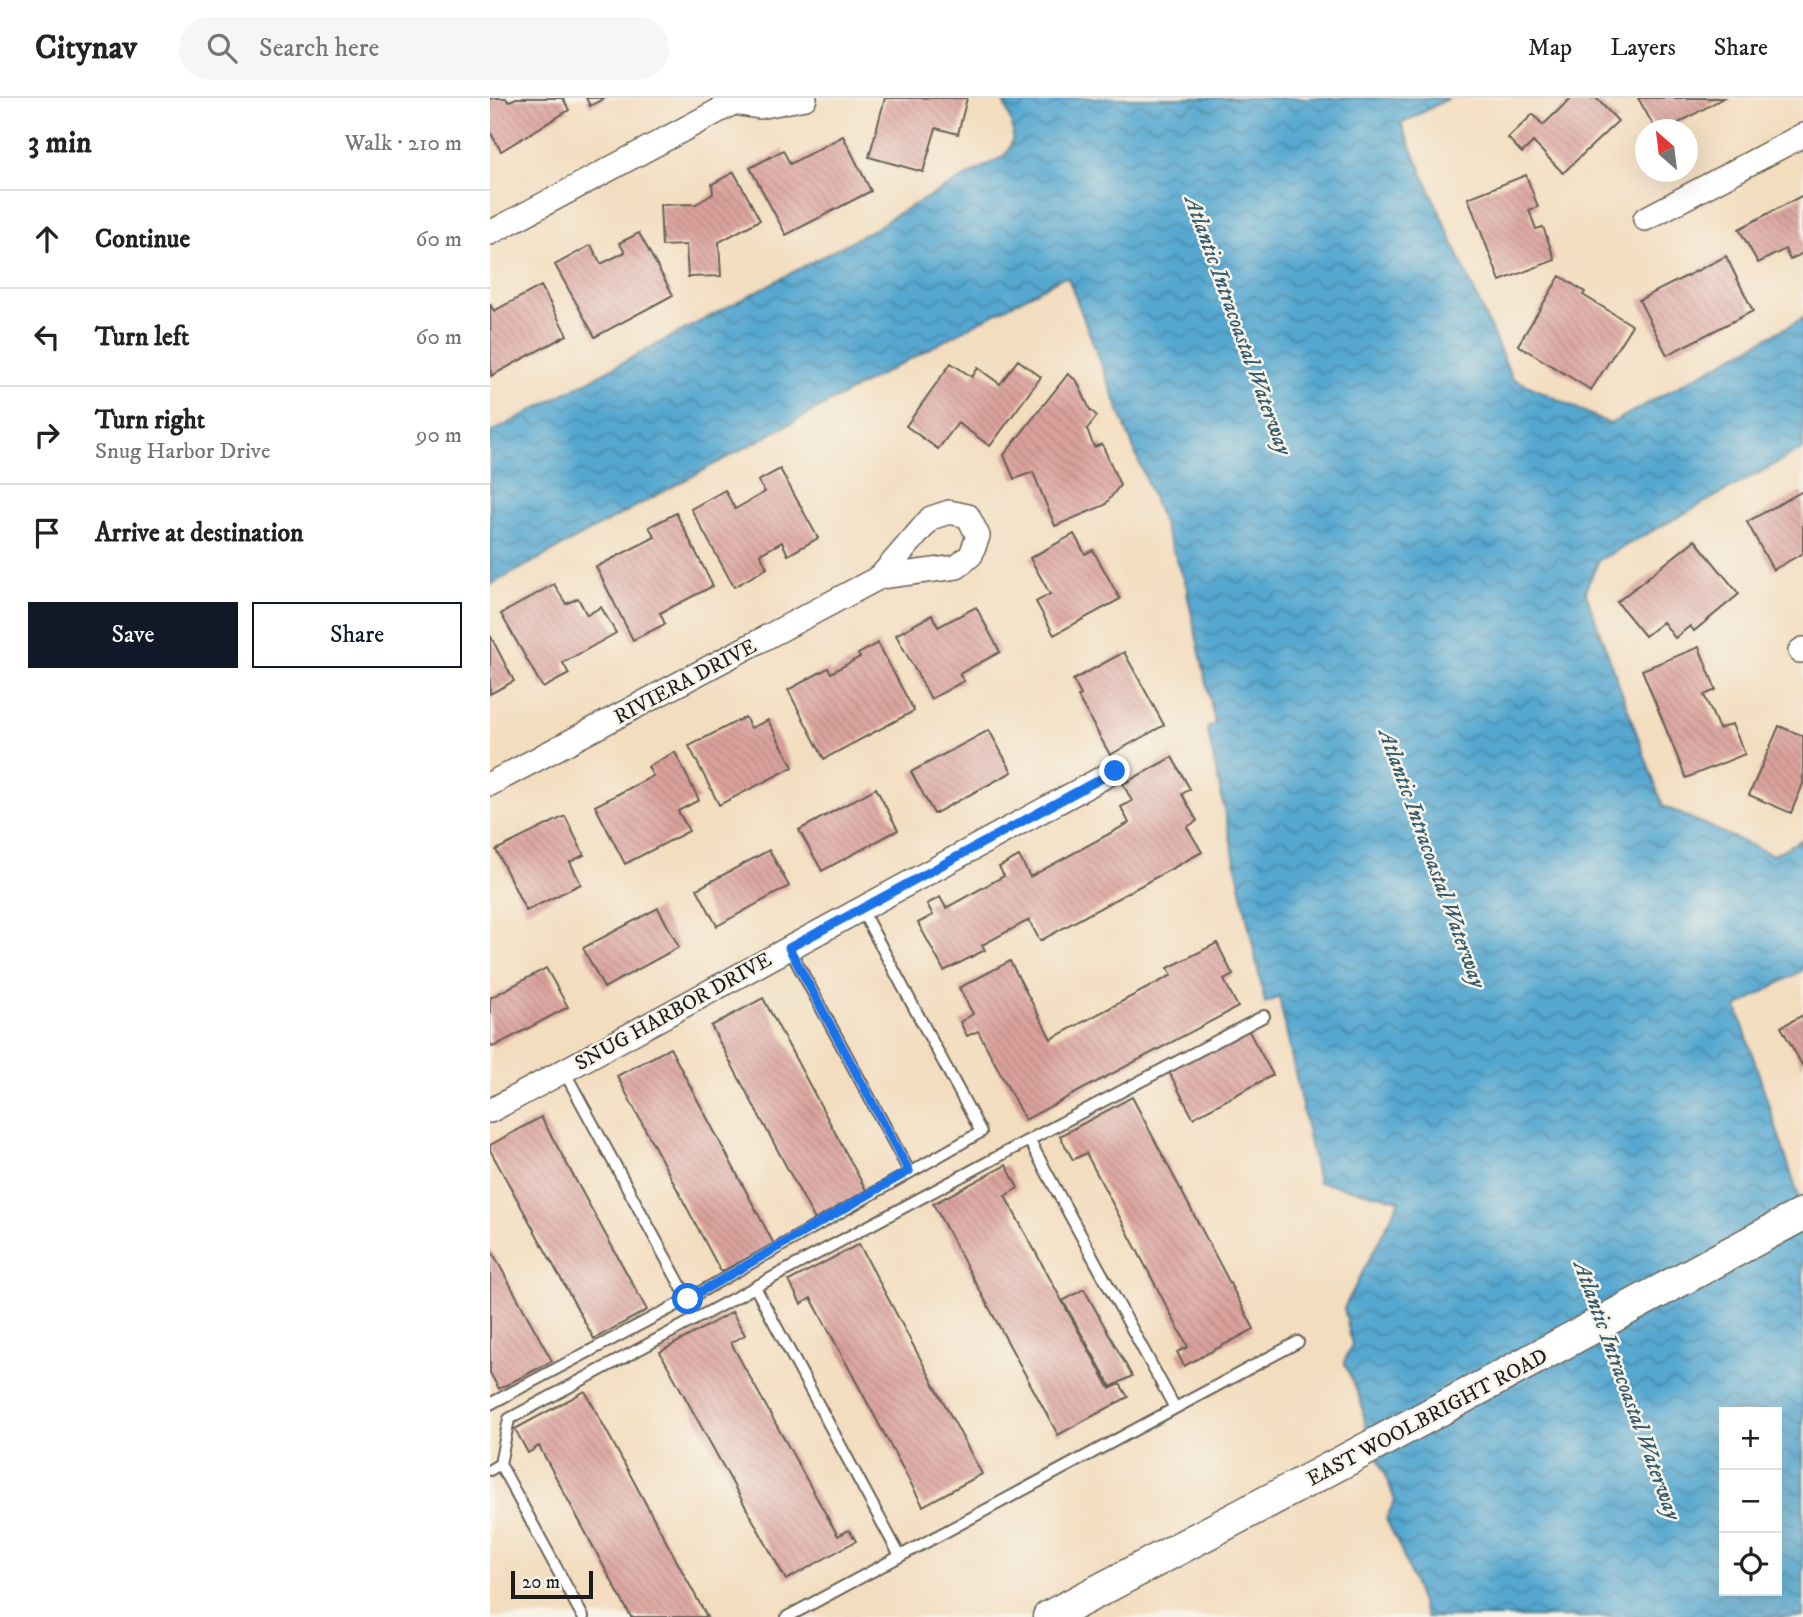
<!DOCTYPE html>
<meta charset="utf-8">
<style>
body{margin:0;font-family:"IM FELL DW Pica",serif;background:#f6f6f6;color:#222}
.controls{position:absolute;right:21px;bottom:21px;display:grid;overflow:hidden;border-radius:0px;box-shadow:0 7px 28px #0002}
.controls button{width:63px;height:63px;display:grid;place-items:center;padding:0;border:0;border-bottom:2px solid #e0e0e0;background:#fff;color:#222;font:35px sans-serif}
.compass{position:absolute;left:1145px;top:21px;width:63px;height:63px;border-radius:50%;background:#fff;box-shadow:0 7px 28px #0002;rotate:332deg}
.scale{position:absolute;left:21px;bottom:18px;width:82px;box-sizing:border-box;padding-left:7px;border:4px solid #1c1c1c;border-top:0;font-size:19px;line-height:24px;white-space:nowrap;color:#1c1c1c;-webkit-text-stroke:5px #f7f3e8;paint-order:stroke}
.stop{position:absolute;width:21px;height:21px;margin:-16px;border:5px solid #1a73e8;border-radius:50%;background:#fff}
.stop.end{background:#1a73e8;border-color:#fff;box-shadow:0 2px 7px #0008}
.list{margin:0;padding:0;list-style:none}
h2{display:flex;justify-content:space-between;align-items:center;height:91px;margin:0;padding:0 28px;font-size:30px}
h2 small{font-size:23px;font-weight:400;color:#767676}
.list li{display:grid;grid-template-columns:46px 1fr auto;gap:21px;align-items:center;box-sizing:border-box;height:98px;padding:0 28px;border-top:2px solid #e0e0e0}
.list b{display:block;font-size:26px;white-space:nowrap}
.list p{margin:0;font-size:23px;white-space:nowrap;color:#767676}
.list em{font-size:23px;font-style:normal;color:#767676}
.actions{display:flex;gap:14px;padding:21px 28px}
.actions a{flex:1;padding:16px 0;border:2px solid #111827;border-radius:0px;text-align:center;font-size:24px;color:#111827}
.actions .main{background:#111827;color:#fff}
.icon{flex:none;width:38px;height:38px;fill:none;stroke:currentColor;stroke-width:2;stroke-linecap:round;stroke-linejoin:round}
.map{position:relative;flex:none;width:1313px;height:1519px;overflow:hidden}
header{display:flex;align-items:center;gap:42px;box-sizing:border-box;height:98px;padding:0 35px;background:#fff;border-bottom:2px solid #e0e0e0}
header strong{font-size:33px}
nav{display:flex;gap:38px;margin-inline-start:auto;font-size:24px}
.search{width:490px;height:63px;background:#f6f6f6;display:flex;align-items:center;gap:18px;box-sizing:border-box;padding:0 24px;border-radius:38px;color:#767676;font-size:26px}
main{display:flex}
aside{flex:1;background:#fff}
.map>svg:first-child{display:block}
</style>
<header>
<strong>Citynav</strong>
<div class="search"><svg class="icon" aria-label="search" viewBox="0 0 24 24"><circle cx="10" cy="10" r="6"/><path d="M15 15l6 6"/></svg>Search here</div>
<nav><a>Map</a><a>Layers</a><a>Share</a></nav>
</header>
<main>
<aside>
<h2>3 min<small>Walk · 210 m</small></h2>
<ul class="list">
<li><svg class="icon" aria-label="ahead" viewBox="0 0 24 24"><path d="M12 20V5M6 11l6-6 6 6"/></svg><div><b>Continue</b></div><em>60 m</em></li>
<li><svg class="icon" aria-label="left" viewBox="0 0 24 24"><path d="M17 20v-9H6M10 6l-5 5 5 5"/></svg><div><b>Turn left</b></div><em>60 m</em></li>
<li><svg class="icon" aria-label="right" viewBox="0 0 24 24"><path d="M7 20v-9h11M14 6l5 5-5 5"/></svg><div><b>Turn right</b><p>Snug Harbor Drive</p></div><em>90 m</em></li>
<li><svg class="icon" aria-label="arrive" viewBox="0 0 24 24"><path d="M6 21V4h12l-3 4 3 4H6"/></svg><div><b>Arrive at destination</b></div></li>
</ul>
<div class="actions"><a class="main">Save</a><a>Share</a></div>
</aside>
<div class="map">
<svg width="1313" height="1519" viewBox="0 0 1313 1519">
<defs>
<pattern id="water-waves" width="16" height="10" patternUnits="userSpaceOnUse" patternTransform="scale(1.75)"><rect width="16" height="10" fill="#55a7d0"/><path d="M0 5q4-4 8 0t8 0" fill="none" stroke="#4687a8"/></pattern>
<pattern id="building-back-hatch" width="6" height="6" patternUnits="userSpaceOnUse" patternTransform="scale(1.75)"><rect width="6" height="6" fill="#daa19b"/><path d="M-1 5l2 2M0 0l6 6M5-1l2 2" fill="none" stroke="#ba8a85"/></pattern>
</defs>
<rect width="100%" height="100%" fill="#f7f3e8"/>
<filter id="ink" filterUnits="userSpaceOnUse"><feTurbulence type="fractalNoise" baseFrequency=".0143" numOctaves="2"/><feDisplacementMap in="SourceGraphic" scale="14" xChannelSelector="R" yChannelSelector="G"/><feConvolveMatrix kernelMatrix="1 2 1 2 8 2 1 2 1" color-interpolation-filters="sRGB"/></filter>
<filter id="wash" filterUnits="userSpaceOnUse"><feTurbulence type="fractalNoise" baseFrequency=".00686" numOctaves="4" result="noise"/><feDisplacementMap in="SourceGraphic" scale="28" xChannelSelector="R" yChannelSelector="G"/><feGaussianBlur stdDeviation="1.57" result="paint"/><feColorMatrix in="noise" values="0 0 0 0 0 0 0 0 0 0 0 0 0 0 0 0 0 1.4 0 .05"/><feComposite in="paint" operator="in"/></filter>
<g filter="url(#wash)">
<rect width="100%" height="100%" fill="#f3ddbf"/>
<path fill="url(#water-waves)" stroke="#386276" stroke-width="2" fill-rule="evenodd" d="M 512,0 L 959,0 L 911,26 L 1022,280 L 1120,326 L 1313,220 L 1313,351 L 1109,462 L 1095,493 L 1173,708 L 1283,757 L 1313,741 L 1313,872 L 1247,909 L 1313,1112 L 1313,1519 L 936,1519 L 911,1452 L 896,1421 L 905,1402 L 876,1331 L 871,1303 L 854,1264 L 862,1247 L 854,1210 L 910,1102 L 828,1084 L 789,899 L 775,905 L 717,630 L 725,625 L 697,495 L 699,494 L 578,180 L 571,180 L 0,487 L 0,335 L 386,130 L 403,118 L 514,58 C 531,37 520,22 512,0 ZM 1234,1314 L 1287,1314 L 1287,1493 L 1234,1493 Z"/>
<g id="blocks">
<path fill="url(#building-back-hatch)" d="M 0,0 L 16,0 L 18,4 L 26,0 L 73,0 L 79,12 L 11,53 L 0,34 Z
M 96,0 L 116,0 L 100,8 Z
M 395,0 L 477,0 L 468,36 L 446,30 L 433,74 L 379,59 Z
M 1081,0 L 1106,0 L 1128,23 L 1073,75 L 1043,44 L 1032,55 L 1018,40 L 1043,16 L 1053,27 Z
M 1148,0 L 1233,0 L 1176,32 L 1166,32 Z
M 353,38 L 381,93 L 296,137 L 260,70 L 293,52 L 300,66 Z
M 244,74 L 270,122 L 229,144 L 231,178 L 198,179 L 196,147 L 172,148 L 170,107 L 206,106 L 223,96 L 222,86 Z
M 1036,77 L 1048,109 L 1039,112 L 1046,131 L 1053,129 L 1065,162 L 1010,183 L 978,100 Z
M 1313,97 L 1313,155 L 1300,162 L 1295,151 L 1268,165 L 1249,131 Z
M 149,135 L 183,197 L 105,239 L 65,167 L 101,147 L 111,166 L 135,154 L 129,145 Z
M 1236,158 L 1263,213 L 1177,257 L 1149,202 Z
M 1070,178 L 1095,194 L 1093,197 L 1142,227 L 1101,292 L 1028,247 Z
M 51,188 L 77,237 L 1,278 L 0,206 L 4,213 Z
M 528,262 L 551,279 L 500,348 L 468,325 L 448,351 L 416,328 L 461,265 L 482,279 L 488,270 L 510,286 Z
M 578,276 L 587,283 L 600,312 L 607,318 L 597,331 L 604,349 L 612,346 L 630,387 L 615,407 L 565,428 L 543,374 L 524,381 L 514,357 Z
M 290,371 L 328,440 L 298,457 L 292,444 L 270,456 L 277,470 L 244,489 L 201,411 L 235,392 L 245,411 L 275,394 L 268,383 Z
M 1313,393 L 1313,455 L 1283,472 L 1257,424 Z
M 186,415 L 223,488 L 170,515 L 175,526 L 143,542 L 106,469 L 165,439 L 159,429 Z
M 584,436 L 595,456 L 603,452 L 630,501 L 564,537 L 546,504 L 560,496 L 540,460 Z
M 1205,442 L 1249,496 L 1204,533 L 1200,528 L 1185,540 L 1173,524 L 1155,538 L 1127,504 Z
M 64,486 L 76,506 L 88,500 L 97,517 L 111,509 L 126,535 L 73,565 L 79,576 L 53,590 L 11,516 Z
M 486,509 L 510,554 L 469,576 L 474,583 L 441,601 L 406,537 L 442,517 L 448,529 Z
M 0,537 L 24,583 L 0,596 Z
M 388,545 L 424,613 L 334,661 L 298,592 L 338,570 L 341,575 L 370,559 L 368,556 Z
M 1209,549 L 1226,592 L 1214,597 L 1229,631 L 1242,626 L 1255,656 L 1196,680 L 1152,572 Z
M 634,554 L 674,627 L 620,657 L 588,599 L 591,597 L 583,582 Z
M 255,619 L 261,630 L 278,622 L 303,669 L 229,707 L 199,648 Z
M 1289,628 L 1313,638 L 1313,686 L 1301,715 L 1259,697 Z
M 499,632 L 522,674 L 444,716 L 421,674 Z
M 185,654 L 209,702 L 188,713 L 199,733 L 135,766 L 105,708 L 163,678 L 158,669 Z
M 682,659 L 700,691 L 692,696 L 707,723 L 697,729 L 712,754 L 550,843 L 539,822 L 492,847 L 495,852 L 454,873 L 428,825 L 443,817 L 437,806 L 450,799 L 456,810 L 514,778 L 509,769 L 529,758 L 540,779 L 639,725 L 631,709 L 642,703 L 633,686 Z
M 386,690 L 408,732 L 332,773 L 309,732 Z
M 75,718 L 94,757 L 80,764 L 91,786 L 36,813 L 6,752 Z
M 279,752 L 299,788 L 227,828 L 207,791 Z
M 168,810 L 189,849 L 114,890 L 93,850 Z
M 727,845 L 743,877 L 734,882 L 748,909 L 535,1022 L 488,933 L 477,938 L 470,924 L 483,916 L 469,890 L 520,863 L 561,941 L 682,877 L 678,870 Z
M 56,870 L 78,909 L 3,949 L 0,945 L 0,900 Z
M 273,900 L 377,1094 L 325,1122 L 221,928 Z
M 1313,917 L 1313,969 L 1291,929 Z
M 757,930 L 783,977 L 703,1020 L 678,972 Z
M 180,950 L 284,1146 L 231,1174 L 127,978 Z
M 642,999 L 764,1231 L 694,1268 L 687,1254 L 698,1249 L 596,1055 L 583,1062 L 570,1038 Z
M 51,1019 L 157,1212 L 104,1241 L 0,1052 L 0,1047 Z
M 516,1067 L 528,1090 L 515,1098 L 620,1291 L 630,1286 L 638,1299 L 568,1337 L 443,1106 Z
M 369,1146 L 492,1376 L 433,1408 L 321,1200 L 311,1206 L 299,1183 Z
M 0,1150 L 62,1263 L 9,1291 L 0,1275 Z
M 594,1191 L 642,1278 L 621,1289 L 573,1203 Z
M 242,1214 L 255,1237 L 241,1245 L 348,1438 L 359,1432 L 366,1443 L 296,1482 L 170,1254 Z
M 95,1293 L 217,1519 L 141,1519 L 49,1348 L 38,1355 L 25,1331 Z"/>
</g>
</g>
<g filter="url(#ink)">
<use href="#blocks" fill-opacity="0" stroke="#676055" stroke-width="2"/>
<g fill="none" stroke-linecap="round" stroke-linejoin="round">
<defs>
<path id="lane" d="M 299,850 L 419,1073
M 74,973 L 198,1201
M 539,1042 L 774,918
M 265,1189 L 410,1458
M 0,1306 L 198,1201 L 491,1034 L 371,811
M 10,1366 L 19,1321 L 539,1042 L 685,1310
M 0,1372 L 10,1366 L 93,1519
M 297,1519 L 808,1244"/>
<path id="street" d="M 243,5 L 269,9 L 315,0
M 1155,121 L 1313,37
M 0,135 L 243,5 L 246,0
M 1310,553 L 1313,551
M 0,686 L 390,479 L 467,469 L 481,457 L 488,438 L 478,418 L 459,414 L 441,420 L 390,479
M 0,1013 L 625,673"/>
<path id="secondary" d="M 559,1519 L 858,1361 L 1313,1116"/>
</defs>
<use href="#lane" stroke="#676055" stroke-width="14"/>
<use href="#street" stroke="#676055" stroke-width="26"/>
<use href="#secondary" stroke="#676055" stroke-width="35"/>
<use href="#lane" stroke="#fff" stroke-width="10"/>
<use href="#street" stroke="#fff" stroke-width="23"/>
<use href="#secondary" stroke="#fff" stroke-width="32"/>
</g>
</g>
<g fill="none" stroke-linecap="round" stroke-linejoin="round" filter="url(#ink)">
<path stroke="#1a73e8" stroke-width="9" d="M 198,1201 L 419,1073 L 299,850 L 625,673"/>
</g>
<g text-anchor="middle" stroke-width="5" stroke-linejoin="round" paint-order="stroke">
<g font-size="21" fill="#1c1c1c" stroke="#f7f3e8">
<text transform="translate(195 583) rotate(-28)" y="7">RIVIERA DRIVE</text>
<text transform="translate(183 913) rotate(-29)" y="7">SNUG HARBOR DRIVE</text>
<text transform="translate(937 1319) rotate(-28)" y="7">EAST WOOLBRIGHT ROAD</text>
</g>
<g font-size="23" font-style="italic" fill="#365b6d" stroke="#f7f3e8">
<text transform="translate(749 227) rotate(70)" y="8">Atlantic Intracoastal Waterway</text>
<text transform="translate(943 760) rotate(70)" y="8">Atlantic Intracoastal Waterway</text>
<text transform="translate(1138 1292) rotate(70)" y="8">Atlantic Intracoastal Waterway</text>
</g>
</g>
</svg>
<div class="controls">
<button>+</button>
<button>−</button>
<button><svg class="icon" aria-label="locate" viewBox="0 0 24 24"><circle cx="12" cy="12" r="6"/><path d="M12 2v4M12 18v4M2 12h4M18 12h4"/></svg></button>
</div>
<svg class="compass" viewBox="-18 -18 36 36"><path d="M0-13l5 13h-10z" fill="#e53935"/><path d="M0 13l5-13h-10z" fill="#767676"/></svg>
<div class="scale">20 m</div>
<div class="stop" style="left:198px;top:1201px"></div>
<div class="stop end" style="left:625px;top:673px"></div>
</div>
</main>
